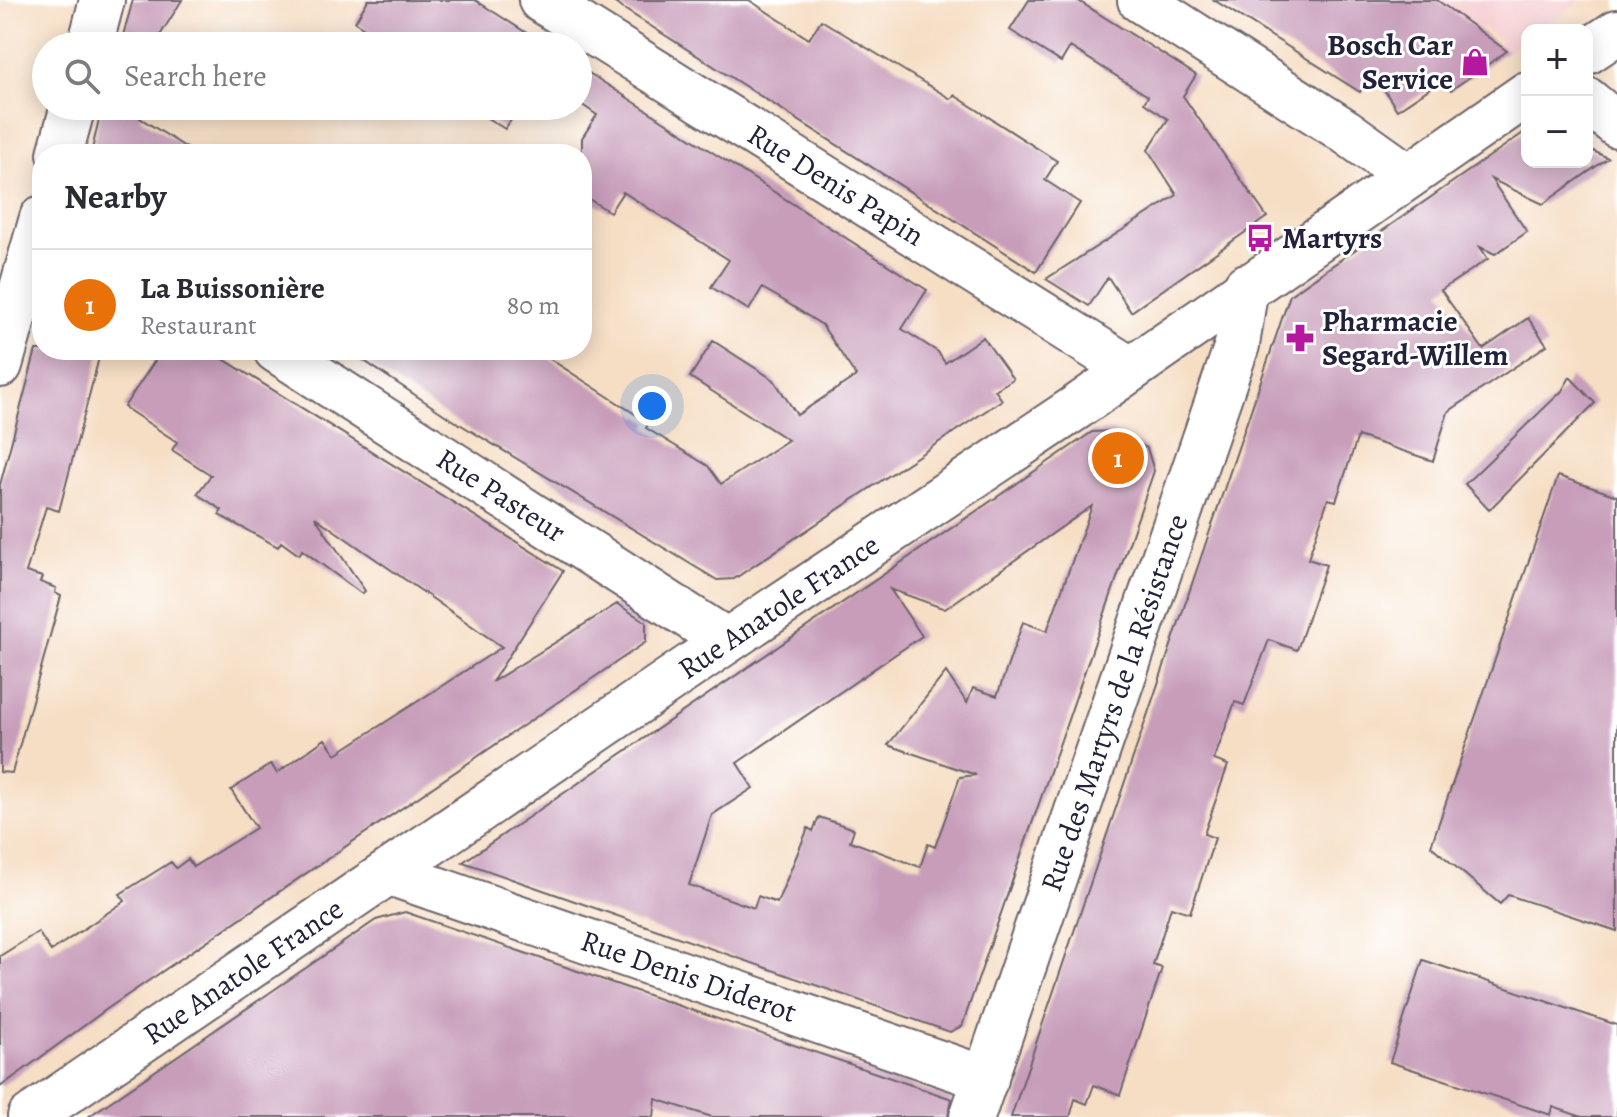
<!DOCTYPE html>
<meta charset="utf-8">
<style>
body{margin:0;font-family:Alegreya,serif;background:#f7f7f7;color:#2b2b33}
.controls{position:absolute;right:24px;top:24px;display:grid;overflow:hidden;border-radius:16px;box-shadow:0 4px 20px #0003}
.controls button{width:72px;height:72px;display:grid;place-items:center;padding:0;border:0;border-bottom:2px solid #e1e1e2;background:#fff;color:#2b2b33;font:40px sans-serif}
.you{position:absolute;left:652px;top:406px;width:28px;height:28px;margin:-20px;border:6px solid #fff;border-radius:50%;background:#1a73e8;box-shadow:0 0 0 12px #1a73e833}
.badge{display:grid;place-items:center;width:52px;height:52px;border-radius:50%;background:#d93025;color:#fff;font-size:26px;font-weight:700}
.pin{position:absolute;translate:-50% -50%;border:4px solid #fff;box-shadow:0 2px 8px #0006}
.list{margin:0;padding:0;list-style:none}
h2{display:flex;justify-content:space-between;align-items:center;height:104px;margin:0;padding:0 32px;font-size:34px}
h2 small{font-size:26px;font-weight:400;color:#7c7c81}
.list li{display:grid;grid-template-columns:52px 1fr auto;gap:24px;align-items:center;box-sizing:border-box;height:112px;padding:0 32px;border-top:2px solid #e1e1e2}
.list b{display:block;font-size:30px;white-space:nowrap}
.list p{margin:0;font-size:26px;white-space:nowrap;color:#7c7c81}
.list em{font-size:26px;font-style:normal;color:#7c7c81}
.icon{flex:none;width:44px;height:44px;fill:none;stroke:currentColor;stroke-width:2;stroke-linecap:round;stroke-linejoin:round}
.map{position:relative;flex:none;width:1617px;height:1117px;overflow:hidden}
.search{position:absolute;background:#fff;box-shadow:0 4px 20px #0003;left:32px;top:32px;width:560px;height:88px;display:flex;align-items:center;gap:20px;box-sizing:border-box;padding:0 28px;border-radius:44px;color:#7c7c81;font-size:30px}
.panel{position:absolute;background:#fff;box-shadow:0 4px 20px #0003;left:32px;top:144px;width:560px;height:216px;border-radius:32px}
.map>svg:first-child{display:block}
</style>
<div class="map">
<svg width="1617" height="1117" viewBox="0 0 1617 1117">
<rect width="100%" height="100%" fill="#fff"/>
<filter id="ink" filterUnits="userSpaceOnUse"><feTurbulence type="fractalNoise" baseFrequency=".0125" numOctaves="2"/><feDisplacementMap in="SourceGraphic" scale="16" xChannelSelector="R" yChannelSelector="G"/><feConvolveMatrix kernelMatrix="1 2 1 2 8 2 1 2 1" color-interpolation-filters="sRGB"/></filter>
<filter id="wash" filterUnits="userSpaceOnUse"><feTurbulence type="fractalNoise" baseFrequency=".006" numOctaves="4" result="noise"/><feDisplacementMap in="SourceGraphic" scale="32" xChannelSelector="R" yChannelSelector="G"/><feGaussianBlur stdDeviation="1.8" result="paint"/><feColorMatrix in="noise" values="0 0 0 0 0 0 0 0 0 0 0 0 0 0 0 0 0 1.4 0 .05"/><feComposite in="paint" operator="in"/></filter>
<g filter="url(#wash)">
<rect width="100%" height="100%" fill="#f6dec5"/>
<path fill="#f7cfd3" d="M 1437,0 L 1583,0 L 1539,30 L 1527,30 L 1527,38 L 1507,51 L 1498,45 L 1501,39 L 1482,26 L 1479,31 Z"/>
<g id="blocks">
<path fill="#c79dba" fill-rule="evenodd" d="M 133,0 L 182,0 L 154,45 L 158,46 L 120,46 Z
M 368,0 L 475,0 L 547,46 L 392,46 L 355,22 Z
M 610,0 L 749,0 L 809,39 L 821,20 L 951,99 L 954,95 L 1057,161 L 1045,180 L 1080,203 L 1036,272 Z
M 1029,0 L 1077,0 L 1196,75 L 1183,96 L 1267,217 L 1131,312 L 1108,277 L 1089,306 L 1046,279 L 1177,195 L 1148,150 L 1168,119 L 1144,103 L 1148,96 L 1070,47 L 1061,62 L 1010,30 Z
M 1214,0 L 1437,0 L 1507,51 L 1451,90 L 1444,79 L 1397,110 L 1372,71 L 1360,92 Z
M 578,66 L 927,290 L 902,329 L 938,352 L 945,363 L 983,337 L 1013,379 L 995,390 L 1002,400 L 734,579 L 717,580 L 448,417 L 348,350 L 536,350 L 649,423 L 646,428 L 708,466 L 721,484 L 788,440 L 690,377 L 713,341 L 774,380 L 797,415 L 856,376 L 822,325 L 778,297 L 762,288 L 749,310 L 711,287 L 729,260 L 623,192 L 610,212 L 582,195 L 582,138 L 597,115 L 578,102 Z
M 102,106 L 143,106 L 140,118 L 196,154 L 91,154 Z
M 483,106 L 520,106 L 505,129 L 479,113 Z
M 1526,131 L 1527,162 L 1587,162 L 1587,148 L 1608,158 L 1543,204 L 1491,179 L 1527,232 L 1495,254 L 1480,247 L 1488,259 L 1441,290 L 1483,349 L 1528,318 L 1547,345 L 1448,412 L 1433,461 L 1358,436 L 1336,501 L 1328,499 L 1308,559 L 1326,565 L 1297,650 L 1269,640 L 1244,705 L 1235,702 L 1214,760 L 1228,765 L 1204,834 L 1215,838 L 1190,913 L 1171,907 L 1153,965 L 1162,968 L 1120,1095 L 1094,1085 L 1087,1104 L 1075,1099 L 1070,1117 L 1011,1117 L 1290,295 Z
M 36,350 L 101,350 L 59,511 L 46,507 L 26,572 L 42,577 L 40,582 L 56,588 L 55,593 L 61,596 L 12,773 L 0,772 L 0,485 Z
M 162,350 L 209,350 L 563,571 L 492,682 L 617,604 L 646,622 L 646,642 L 107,1009 L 0,1087 L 0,956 L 38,932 L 51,951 L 125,901 L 120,894 L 171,862 L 176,868 L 188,859 L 193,867 L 256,828 L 231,790 L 271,764 L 277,773 L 325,739 L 336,754 L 502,647 L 315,517 L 365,591 L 362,594 L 302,550 L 299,555 L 281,542 L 278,547 L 219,515 L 222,510 L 197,494 L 211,475 L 172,450 L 177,442 L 124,407 Z
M 1570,377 L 1595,403 L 1489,510 L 1465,484 L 1562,391 Z
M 1111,431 L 1147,448 L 1154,471 L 962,1026 L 950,1032 L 463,862 L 1092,432 ZM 1092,506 L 1047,631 L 1023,622 L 997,696 L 973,688 L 967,703 L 946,672 L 888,745 L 976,775 L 960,777 L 935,847 L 928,844 L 920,867 L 850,841 L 854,829 L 819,817 L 813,831 L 808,828 L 777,903 L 758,896 L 754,908 L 689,885 L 712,815 L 753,788 L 737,763 L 922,636 L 890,589 L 945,609 Z
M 1558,476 L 1617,496 L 1617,931 L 1508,895 L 1500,904 L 1431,846 Z
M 405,912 L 952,1099 L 948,1117 L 712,1117 L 656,1099 L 654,1117 L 88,1117 L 376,920 Z
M 1423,960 L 1617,1025 L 1617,1117 L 1582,1117 L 1553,1107 L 1551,1115 L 1390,1062 Z"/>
</g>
</g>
<g filter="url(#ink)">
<use href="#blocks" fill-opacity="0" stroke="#6c646b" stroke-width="2"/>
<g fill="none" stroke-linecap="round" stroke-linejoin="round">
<defs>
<g id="street">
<path id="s1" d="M 541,0 L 1130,369"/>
<path d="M 1140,0 L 1345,131 L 1408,176"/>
<path d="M 90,46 L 102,0"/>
<path d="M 1587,100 L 1617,125"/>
<path d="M 60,154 L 73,106"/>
<path id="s2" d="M 276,350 L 727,641"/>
<path d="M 0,365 L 42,218"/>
<path id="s3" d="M 390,873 L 986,1079"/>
<path id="s4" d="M 972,1117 L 1237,345 L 1246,286"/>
</g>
<g id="secondary">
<path d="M 1587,52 L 1617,32"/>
<path id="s5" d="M 30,1117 L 727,641 L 1074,409 L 1527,94"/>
</g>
</defs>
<use href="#street" stroke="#6c646b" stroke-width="48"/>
<use href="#secondary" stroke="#6c646b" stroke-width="48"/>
<use href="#street" stroke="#fff" stroke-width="44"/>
<use href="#secondary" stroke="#fff" stroke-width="44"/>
</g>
</g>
<defs>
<symbol id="shop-bare" viewBox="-9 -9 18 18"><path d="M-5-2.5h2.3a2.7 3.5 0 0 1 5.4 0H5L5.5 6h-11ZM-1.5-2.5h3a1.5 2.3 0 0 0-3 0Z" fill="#b5179e" stroke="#fff" stroke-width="2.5" paint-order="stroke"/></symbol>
<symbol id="bus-bare" viewBox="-9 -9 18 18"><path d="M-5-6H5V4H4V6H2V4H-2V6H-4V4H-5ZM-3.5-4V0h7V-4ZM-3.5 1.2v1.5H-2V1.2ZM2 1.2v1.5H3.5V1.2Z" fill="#b5179e" stroke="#fff" stroke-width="2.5" paint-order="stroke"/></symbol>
<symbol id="pharmacy-bare" viewBox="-9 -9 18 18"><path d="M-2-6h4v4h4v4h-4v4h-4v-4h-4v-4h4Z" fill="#b5179e" stroke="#fff" stroke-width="2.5" paint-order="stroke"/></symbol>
</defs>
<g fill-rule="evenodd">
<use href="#shop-bare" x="1455" y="42" width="40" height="40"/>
<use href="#bus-bare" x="1240" y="218" width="40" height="40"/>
<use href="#pharmacy-bare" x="1280" y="318" width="40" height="40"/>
</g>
<g text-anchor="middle" stroke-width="6" stroke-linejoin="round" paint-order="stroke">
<g font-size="30" font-weight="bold" fill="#22223b" stroke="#fff" text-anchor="start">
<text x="1453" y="55" text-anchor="end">Bosch Car<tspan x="1453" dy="34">Service</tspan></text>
<text x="1282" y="248">Martyrs</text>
<text x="1322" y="331">Pharmacie<tspan x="1322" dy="34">Segard-Willem</tspan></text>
</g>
<g font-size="30" fill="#22223b" stroke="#fff">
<text dy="10" stroke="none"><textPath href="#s1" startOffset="348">Rue Denis Papin</textPath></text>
<text dy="10" stroke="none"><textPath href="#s2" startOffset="268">Rue Pasteur</textPath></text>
<text dy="10" stroke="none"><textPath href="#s5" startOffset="906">Rue Anatole France</textPath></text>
<text dy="10" stroke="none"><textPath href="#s4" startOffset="438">Rue des Martyrs de la Résistance</textPath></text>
<text dy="10" stroke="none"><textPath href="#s5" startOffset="258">Rue Anatole France</textPath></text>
<text dy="10" stroke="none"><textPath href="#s3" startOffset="316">Rue Denis Diderot</textPath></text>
</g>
</g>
</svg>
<div class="controls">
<button>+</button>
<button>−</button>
</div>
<div class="you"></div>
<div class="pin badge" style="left:1118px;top:458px;background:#e8710a">1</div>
<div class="search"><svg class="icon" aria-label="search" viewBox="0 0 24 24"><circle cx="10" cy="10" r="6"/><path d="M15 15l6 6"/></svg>Search here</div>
<section class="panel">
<h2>Nearby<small></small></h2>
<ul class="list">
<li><span class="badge" style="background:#e8710a">1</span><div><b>La Buissonière</b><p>Restaurant</p></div><em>80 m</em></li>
</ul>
</section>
</div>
